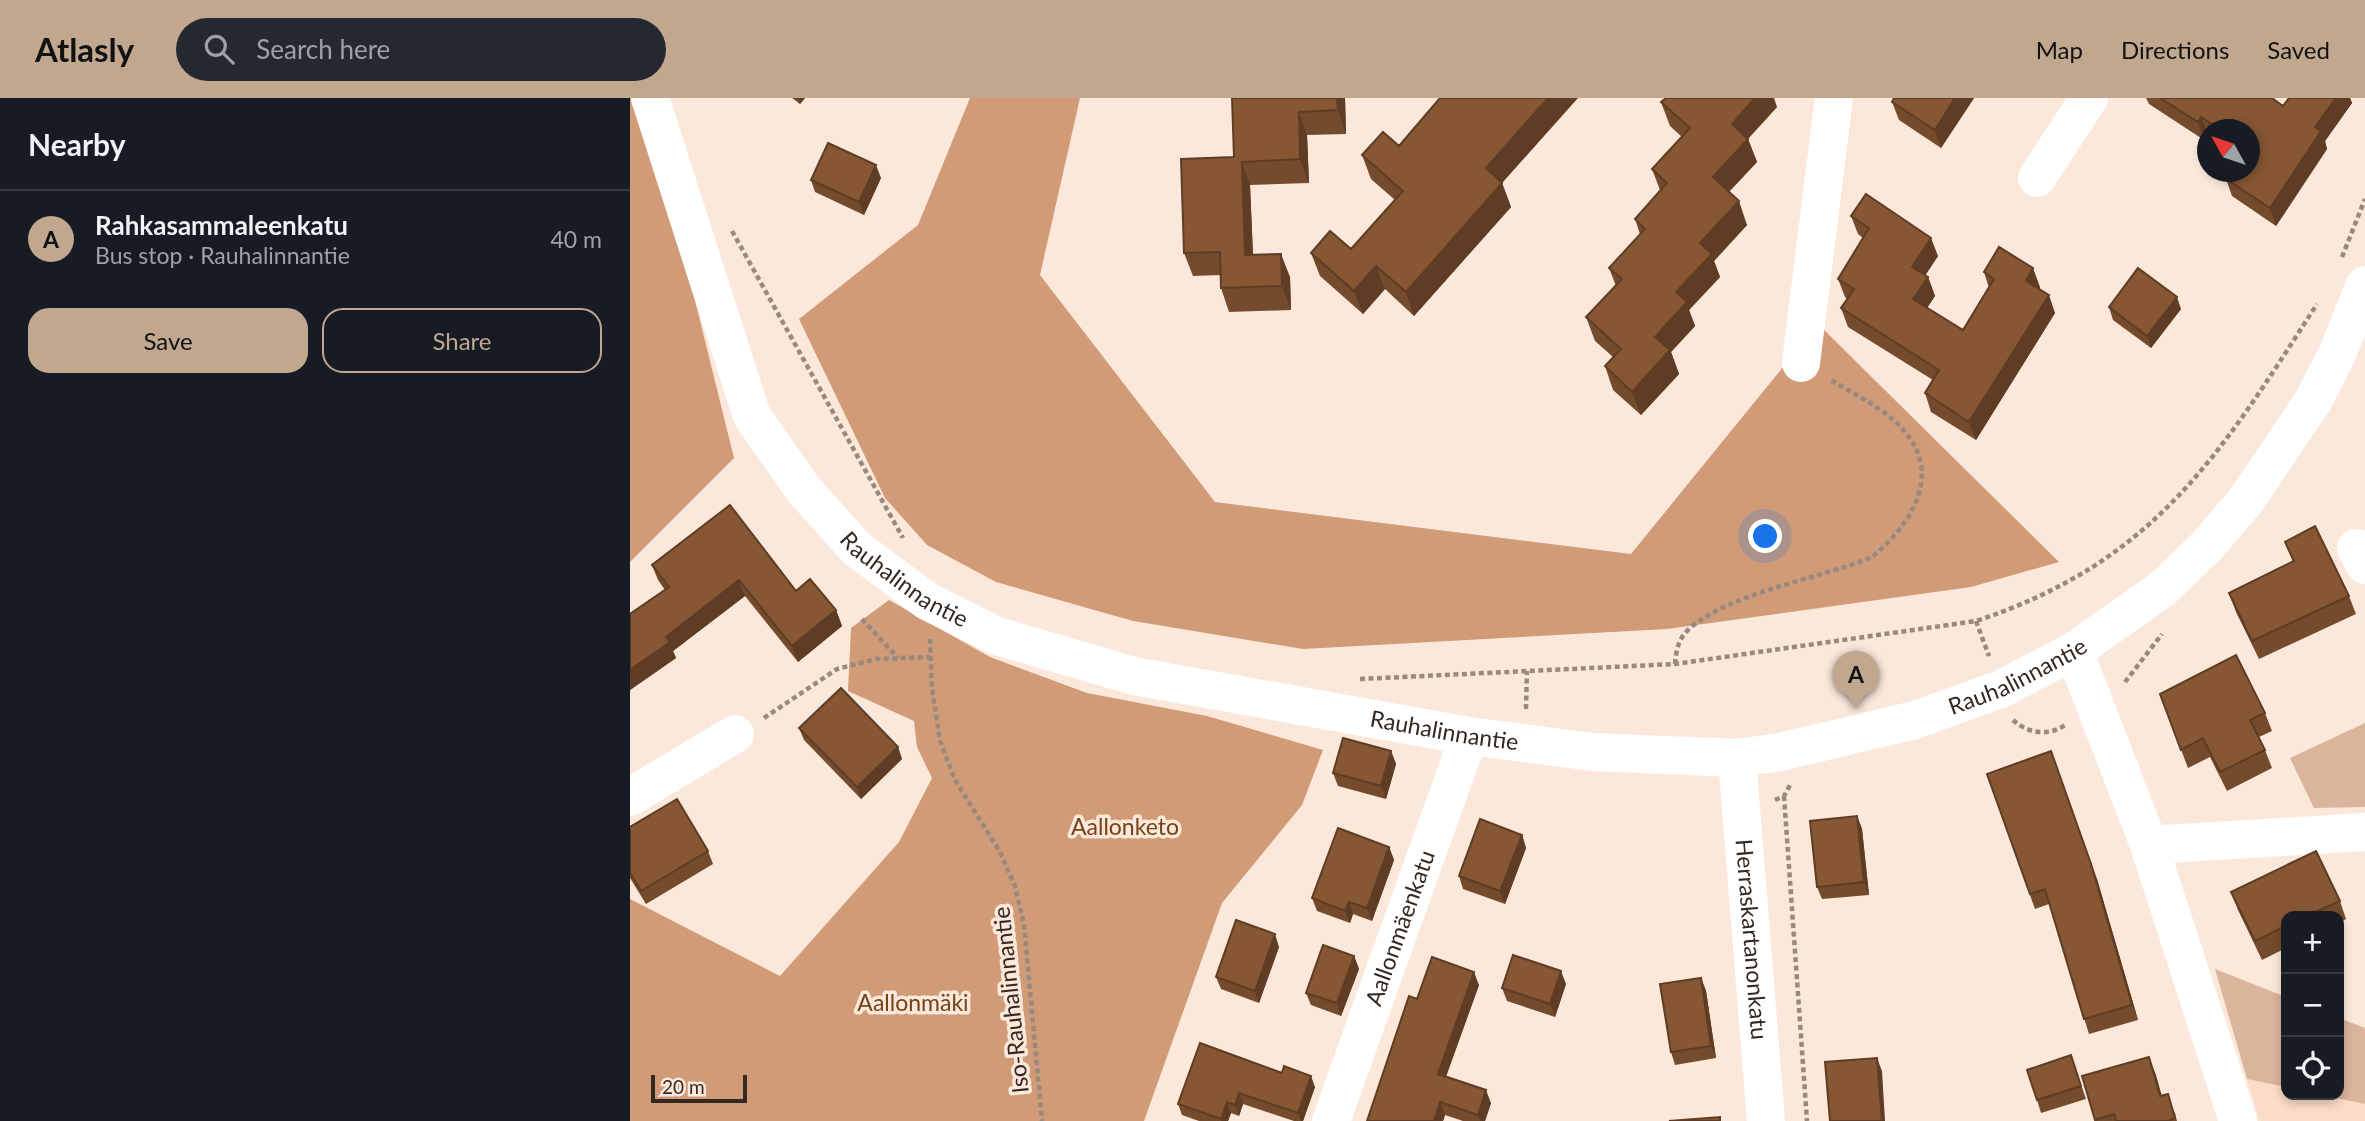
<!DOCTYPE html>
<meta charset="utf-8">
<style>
body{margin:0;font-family:Lato,sans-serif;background:#242831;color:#f1f3f6}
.controls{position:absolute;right:21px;bottom:21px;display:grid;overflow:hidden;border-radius:14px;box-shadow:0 4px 10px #0003}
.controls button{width:63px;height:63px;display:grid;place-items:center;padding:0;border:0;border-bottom:2px solid #363941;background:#171b24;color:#f1f3f6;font:35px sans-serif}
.compass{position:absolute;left:1567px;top:21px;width:63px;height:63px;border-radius:50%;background:#171b24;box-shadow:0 4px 10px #0003;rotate:310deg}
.scale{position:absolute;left:21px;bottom:18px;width:96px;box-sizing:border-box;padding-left:7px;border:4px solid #342820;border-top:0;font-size:19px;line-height:24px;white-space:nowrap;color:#342820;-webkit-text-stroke:5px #fbe8db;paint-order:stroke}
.you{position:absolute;left:1136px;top:439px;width:24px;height:24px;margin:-18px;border:5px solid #fff;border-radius:50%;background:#1a73e8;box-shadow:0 0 0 10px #1a73e833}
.badge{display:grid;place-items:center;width:46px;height:46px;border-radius:50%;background:#c2a78f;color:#111;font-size:23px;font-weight:700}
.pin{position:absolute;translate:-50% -58px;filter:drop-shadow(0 2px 4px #0008)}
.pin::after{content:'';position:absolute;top:37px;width:24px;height:21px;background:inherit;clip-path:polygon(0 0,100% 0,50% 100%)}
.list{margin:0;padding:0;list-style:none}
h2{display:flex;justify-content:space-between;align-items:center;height:91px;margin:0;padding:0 28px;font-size:30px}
h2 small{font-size:23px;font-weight:400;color:#9ea1a6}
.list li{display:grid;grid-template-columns:46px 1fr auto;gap:21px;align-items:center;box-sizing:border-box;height:98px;padding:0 28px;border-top:2px solid #363941}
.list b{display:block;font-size:26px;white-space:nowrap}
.list p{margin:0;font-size:23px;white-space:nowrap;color:#9ea1a6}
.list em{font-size:23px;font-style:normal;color:#9ea1a6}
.actions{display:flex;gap:14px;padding:21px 28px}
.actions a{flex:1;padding:16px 0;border:2px solid #c2a78f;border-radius:21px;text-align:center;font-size:24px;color:#c2a78f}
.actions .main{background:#c2a78f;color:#111}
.icon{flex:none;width:38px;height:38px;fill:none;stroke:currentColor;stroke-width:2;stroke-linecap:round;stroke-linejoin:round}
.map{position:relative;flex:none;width:1735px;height:1023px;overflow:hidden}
header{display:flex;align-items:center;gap:42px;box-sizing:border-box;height:98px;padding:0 35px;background:#c2a78f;color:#111}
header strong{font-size:33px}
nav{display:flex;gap:38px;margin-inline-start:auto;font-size:24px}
.search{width:490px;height:63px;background:#242831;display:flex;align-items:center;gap:18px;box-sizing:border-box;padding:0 24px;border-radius:38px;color:#9ea1a6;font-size:26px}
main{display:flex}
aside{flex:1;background:#171b24}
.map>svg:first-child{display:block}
</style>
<header>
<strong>Atlasly</strong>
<div class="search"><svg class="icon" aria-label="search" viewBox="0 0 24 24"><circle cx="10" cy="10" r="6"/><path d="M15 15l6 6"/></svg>Search here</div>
<nav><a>Map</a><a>Directions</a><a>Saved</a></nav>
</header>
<main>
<aside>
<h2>Nearby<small></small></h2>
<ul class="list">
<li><span class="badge">A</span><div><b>Rahkasammaleenkatu</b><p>Bus stop · Rauhalinnantie</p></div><em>40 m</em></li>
</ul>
<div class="actions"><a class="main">Save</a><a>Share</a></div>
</aside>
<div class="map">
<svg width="1735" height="1023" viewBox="0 0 1735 1023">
<rect width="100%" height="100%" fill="#fbe8db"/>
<path fill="#fbdcc7" d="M 1617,981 L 1656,989 L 1656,997 L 1692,997 L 1735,1006 L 1735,1023 L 1630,1023 Z"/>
<path fill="#dab49b" d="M 1735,625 L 1735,709 L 1684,710 L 1660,660 Z
M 1585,871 L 1656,899 L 1656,989 L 1617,981 Z
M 1709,920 L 1735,930 L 1735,1006 L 1692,997 L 1709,997 Z"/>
<path fill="#d09b76" d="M 0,0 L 15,0 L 104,360 L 0,464 Z
M 340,0 L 450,0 L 410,177 L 585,404 L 1001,456 L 1188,226 L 1429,464 L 1341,489 L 1037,531 L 673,551 L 503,523 L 366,484 L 297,447 L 255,400 L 169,221 L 288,127 Z
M 259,502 L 360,559 L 457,595 L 577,618 L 693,652 L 672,707 L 592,805 L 514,1023 L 0,1023 L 0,801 L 150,878 L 269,744 L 302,680 L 287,649 L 284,623 L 218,593 L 221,530 Z"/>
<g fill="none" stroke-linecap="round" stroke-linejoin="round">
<path stroke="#98887e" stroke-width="4.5" stroke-dasharray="5 3.5" stroke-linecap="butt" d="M 102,133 L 273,440
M 1712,159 L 1735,101
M 232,521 L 268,560
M 1346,523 L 1359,558
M 300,541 L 302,591 L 310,643 L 325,682 L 370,754 L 385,788 L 394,827 L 412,1023
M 1045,566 C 1046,554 1048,541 1058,532 C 1097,495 1190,481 1242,459 C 1275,432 1310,385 1281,342 C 1263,314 1227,298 1199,281
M 730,581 L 1045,566 L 1346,523 C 1525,464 1590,357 1687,206
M 1495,584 L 1532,536
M 896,611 L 897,573
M 134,620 L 207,571 L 246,561 L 300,559
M 1383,622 C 1397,635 1418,639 1435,627
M 1154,698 L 1177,1023
M 1145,702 L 1154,698 L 1160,687"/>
<g stroke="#fff" stroke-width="38">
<path id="s1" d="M 20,0 L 122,318 L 173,391 L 227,451 L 297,503 L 367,538 L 504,578 L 839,638 L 963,654 L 1107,660 L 1150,654 L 1285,622 L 1371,591 L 1444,553 L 1532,491 L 1577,448 L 1617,401 L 1683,303 L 1707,256 L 1735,187"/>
<path d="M 1407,80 L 1459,0"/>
<path d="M 1171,265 L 1204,0"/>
<path d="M 1726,450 L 1735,467"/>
<path d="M 1444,553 L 1519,747 L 1608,1023"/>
<path id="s2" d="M 1107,660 L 1136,1023"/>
<path d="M 0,699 L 105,636"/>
<path d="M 1519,747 L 1735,734"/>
<path id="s3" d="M 701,1023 L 839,638"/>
</g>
</g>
<path fill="#744b2c" d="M 162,0 L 175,0 L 170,6 Z
M 602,0 L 715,0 L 716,36 L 677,37 L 679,85 L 620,87 L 623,157 L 660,179 L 661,212 L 599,214 L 591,190 L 591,177 L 563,178 L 554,155 L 604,59 Z
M 1264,0 L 1344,0 L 1311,50 L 1269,22 L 1262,4 Z
M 1516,0 L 1642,0 L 1653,8 L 1659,0 L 1720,0 L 1722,5 L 1695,43 L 1697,51 L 1646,128 L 1602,98 L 1596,81 L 1620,74 L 1620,32 L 1578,32 L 1578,37 L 1574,42 L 1519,6 Z
M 1031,4 L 1147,9 L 1118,41 L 1127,64 L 1099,94 L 1117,127 L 1084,163 L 1090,179 L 1059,212 L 1065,228 L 1041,254 L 1049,276 L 1011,317 L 983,292 L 975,268 L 983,259 L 965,243 L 956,219 L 986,188 L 979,170 L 1010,136 L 1005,121 L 1030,92 L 1022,71 L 1052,39 L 1040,28 Z
M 769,48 L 872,85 L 881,109 L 784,218 L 755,191 L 733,216 L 690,178 L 681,155 L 721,151 L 765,102 L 741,81 L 732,57 Z
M 251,80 L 234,117 L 185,94 L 181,82 Z
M 1221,118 L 1308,158 L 1295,177 L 1298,179 L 1305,198 L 1297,210 L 1333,232 L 1359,190 L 1354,174 L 1410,189 L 1409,191 L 1425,215 L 1346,342 L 1301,314 L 1295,295 L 1303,282 L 1218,229 L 1211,210 L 1217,201 L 1215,199 L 1208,181 L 1233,140 L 1228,136 Z
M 1479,209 L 1551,211 L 1521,250 L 1483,222 Z
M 1655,444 L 1719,498 L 1726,516 L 1629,561 L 1606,514 L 1599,495 L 1663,464 Z
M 22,467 L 166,493 L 206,512 L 212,528 L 168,564 L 115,498 L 43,553 L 46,560 L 0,592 L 35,492 L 28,482 Z
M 1530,596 L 1635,615 L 1642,633 L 1629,639 L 1635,652 L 1642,670 L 1597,693 L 1580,659 L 1558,670 Z
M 169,630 L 268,649 L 272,661 L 231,701 L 174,642 Z
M 761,653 L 766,666 L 756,701 L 708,688 L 703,675 Z
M 1357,676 L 1467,781 L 1508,922 L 1459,936 L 1419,806 L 1405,811 Z
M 1227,718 L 1232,731 L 1239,797 L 1192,801 L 1187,789 Z
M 0,729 L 78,753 L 83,766 L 16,806 L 0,780 Z
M 892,737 L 896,750 L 875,806 L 833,791 L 829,778 Z
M 759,749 L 764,762 L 742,823 L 723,816 L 720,825 L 687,813 L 682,800 Z
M 1601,794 L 1710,803 L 1716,821 L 1709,825 L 1709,818 L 1656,818 L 1656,850 L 1632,862 L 1608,812 Z
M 649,849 L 629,905 L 591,891 L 586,879 Z
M 724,858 L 729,871 L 711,918 L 681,907 L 676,895 Z
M 1071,880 L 1076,893 L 1086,960 L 1045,967 L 1041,954 Z
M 936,886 L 925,919 L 877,903 L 872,890 Z
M 849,887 L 816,979 L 861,1005 L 855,1023 L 833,1023 L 815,1017 L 813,1023 L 737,1023 L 787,901 Z
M 570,945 L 685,989 L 673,1023 L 664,1023 L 613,1006 L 609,1018 L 601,1015 L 598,1023 L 569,1023 L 552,1017 L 548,1006 Z
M 1441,957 L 1456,1001 L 1411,1015 L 1407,1002 Z
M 1519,959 L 1531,998 L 1545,1015 L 1547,1023 L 1465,1023 L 1452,978 Z"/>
<path fill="#5e3d24" d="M 167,0 L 175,0 L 170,6 Z
M 707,0 L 715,0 L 716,36 L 708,12 Z
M 918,0 L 948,0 L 864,94 L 856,70 Z
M 1125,0 L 1144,0 L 1147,9 L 1110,49 L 1102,26 Z
M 1325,0 L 1344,0 L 1311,50 L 1305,32 Z
M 1706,0 L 1720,0 L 1722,5 L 1695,43 L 1697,51 L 1646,128 L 1640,110 L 1685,29 Z
M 669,14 L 677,37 L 679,85 L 670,61 Z
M 1571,19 L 1578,36 L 1574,42 L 1568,24 Z
M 1118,41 L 1127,64 L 1091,102 L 1083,79 Z
M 612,64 L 620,87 L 624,181 L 615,157 Z
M 246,67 L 251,80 L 234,117 L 229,104 Z
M 872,85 L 881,109 L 784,218 L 776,194 Z
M 1109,103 L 1117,127 L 1084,163 L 1090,179 L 1059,212 L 1065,228 L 1041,254 L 1049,276 L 1011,317 L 1002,294 L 1025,239 L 1070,145 Z
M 1301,140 L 1308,158 L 1289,187 L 1282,169 Z
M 651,156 L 660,179 L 661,212 L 652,188 Z
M 746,168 L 755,191 L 733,216 L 724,193 Z
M 1403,170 L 1410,189 L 1403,201 L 1396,183 Z
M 1298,179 L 1305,198 L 1290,220 L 1283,201 Z
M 1419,197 L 1425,215 L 1346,342 L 1339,324 Z
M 1547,199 L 1551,211 L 1521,250 L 1517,238 Z
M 109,482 L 115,498 L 43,553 L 46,560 L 0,592 L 0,572 L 36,539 Z
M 206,512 L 212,528 L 168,564 L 162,548 Z
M 268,649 L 272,661 L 231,701 L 227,689 Z
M 761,653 L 766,666 L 756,701 L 751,688 Z
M 1421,653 L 1467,781 L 1508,922 L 1502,907 Z
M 1227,718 L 1232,731 L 1239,797 L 1234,784 Z
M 892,737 L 896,750 L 875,806 L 870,793 Z
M 759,749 L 764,762 L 742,823 L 737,810 Z
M 719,804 L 723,816 L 720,825 L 715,813 Z
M 645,836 L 649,849 L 629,905 L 625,893 Z
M 724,858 L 729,871 L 711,918 L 707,905 Z
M 931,873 L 936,886 L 925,919 L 920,906 Z
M 844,874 L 849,887 L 812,989 L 808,976 Z
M 1071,880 L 1076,893 L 1086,960 L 1081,948 Z
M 1519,959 L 1526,977 L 1537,1016 L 1530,998 Z
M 1247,960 L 1252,973 L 1255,1023 L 1252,1023 Z
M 681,978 L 685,989 L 673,1023 L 671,1023 L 668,1015 Z
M 856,992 L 861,1005 L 855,1023 L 850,1023 L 848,1017 Z
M 609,995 L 613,1006 L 609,1018 L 605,1007 Z
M 597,1004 L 601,1015 L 598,1023 L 591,1023 L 591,1021 Z
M 810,1004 L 815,1017 L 813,1023 L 804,1023 Z"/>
<path fill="#875733" stroke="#5e3d24" stroke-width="2" d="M 602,0 L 707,0 L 708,12 L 669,14 L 670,61 L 612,64 L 615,157 L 651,156 L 652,188 L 591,190 L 590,154 L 554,155 L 551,61 L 604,59 Z
M 810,0 L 918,0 L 856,70 L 872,85 L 776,194 L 746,168 L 724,193 L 681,155 L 700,133 L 721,151 L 773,93 L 732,57 L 753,34 L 769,48 Z
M 1036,0 L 1125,0 L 1102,26 L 1118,41 L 1083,79 L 1109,103 L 1070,145 L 1082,156 L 1046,194 L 1057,204 L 1025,239 L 1040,252 L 1002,294 L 975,268 L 991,251 L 956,219 L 992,181 L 979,170 L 1015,131 L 1005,121 L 1037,85 L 1022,71 L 1060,30 L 1031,4 Z
M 1264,0 L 1325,0 L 1305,32 L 1262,4 Z
M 1530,0 L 1642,0 L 1653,8 L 1659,0 L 1706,0 L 1685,29 L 1691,33 L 1640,110 L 1596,81 L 1601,74 L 1620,74 L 1620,32 L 1590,32 L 1571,19 L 1568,24 Z
M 198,45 L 246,67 L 229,104 L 181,82 Z
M 1236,96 L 1301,140 L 1282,169 L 1298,179 L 1283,201 L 1333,232 L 1364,181 L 1354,174 L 1369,149 L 1403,170 L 1396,183 L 1419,197 L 1339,324 L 1295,295 L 1309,272 L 1211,210 L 1224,191 L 1208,181 L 1239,130 L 1221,118 Z
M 1508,170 L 1547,199 L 1517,238 L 1479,209 Z
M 100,407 L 166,493 L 180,481 L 206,512 L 162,548 L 109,482 L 36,539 L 40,544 L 0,572 L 0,516 L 39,489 L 22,467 Z
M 1685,428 L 1719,498 L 1622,543 L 1599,495 L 1664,463 L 1655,444 Z
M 1606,557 L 1635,615 L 1620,622 L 1635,652 L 1590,674 L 1573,640 L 1551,652 L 1530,596 Z
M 211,590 L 268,649 L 227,689 L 169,630 Z
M 713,640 L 761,653 L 751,688 L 703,675 Z
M 1421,653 L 1461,766 L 1502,907 L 1454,921 L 1415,791 L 1400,796 L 1357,676 Z
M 47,701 L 78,753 L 11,793 L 0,775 L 0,729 Z
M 1227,718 L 1234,784 L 1187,789 L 1180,723 Z
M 850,721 L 892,737 L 870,793 L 829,778 Z
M 708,730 L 759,749 L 737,810 L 719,804 L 715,813 L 682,800 Z
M 1686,753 L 1710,803 L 1677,818 L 1656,818 L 1656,828 L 1625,843 L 1601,794 Z
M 606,822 L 645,836 L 625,893 L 586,879 Z
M 693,847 L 724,858 L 707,905 L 676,895 Z
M 883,857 L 931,873 L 920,906 L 872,890 Z
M 802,859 L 844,874 L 808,976 L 856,992 L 848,1017 L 810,1004 L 804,1023 L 737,1023 L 779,898 L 787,901 Z
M 1071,880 L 1081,948 L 1041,954 L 1030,886 Z
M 570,945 L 652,975 L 654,968 L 681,978 L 668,1015 L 609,995 L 605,1007 L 597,1004 L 591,1021 L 548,1006 Z
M 1441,957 L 1451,988 L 1407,1002 L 1397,972 Z
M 1519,959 L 1530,998 L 1538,996 L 1545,1020 L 1538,1023 L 1486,1023 L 1484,1016 L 1465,1022 L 1452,978 Z
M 1247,960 L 1252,1023 L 1200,1023 L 1195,964 Z
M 1090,1019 L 1090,1023 L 1039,1023 Z"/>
<g text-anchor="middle" stroke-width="7" stroke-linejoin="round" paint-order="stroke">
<g font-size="23" fill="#342820" stroke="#fbe8db">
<text dy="8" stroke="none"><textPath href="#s1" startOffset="560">Rauhalinnantie</textPath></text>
<text dy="8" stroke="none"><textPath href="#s1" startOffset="1715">Rauhalinnantie</textPath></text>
<text dy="8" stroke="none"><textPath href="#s1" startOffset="1127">Rauhalinnantie</textPath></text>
<text dy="8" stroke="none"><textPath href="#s3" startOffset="205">Aallonmäenkatu</textPath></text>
<text dy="8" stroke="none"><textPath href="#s2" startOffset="182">Herraskartanonkatu</textPath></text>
<text transform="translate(381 902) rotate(-96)" y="8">Iso-Rauhalinnantie</text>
</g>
<g font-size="23" fill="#764319" stroke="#fbe8db">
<text x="495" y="737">Aallonketo</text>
<text x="283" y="913">Aallonmäki</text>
</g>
</g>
</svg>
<div class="controls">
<button>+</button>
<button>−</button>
<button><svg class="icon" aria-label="locate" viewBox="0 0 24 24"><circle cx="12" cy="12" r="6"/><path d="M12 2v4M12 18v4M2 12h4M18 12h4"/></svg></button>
</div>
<svg class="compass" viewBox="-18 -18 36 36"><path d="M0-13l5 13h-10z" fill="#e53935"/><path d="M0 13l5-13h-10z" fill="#9ea1a6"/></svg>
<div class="scale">20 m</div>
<div class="you"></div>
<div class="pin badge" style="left:1226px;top:611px">A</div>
</div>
</main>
